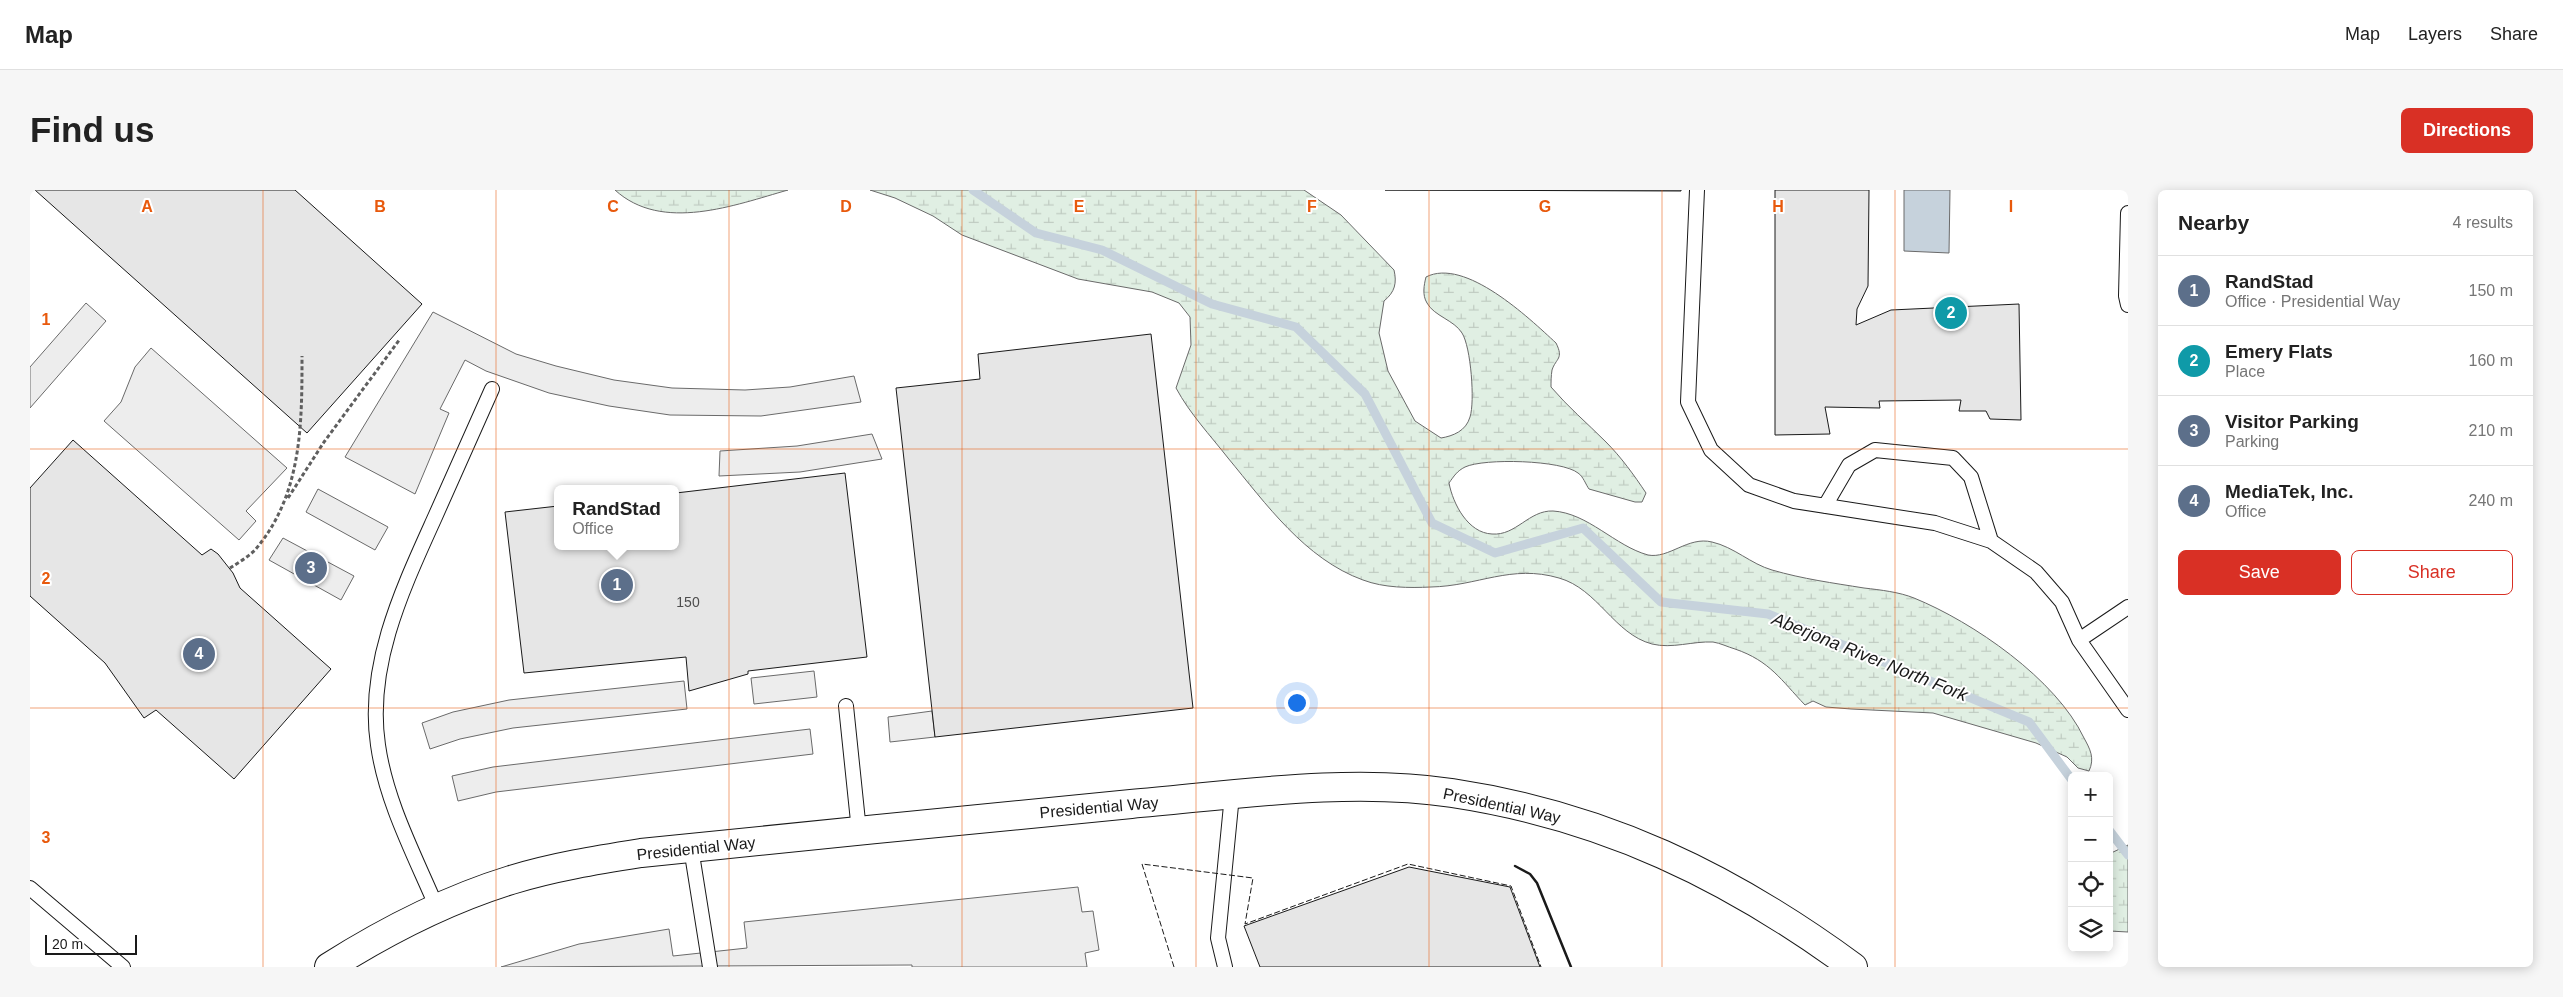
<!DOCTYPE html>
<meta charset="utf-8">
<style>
body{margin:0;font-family:Helvetica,sans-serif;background:#f6f6f6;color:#222}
.controls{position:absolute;right:15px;bottom:15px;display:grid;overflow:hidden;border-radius:8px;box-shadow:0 2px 12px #0003}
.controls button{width:45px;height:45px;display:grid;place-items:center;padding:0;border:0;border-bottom:1px solid #e0e0e0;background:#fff;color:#222;font:25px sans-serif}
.scale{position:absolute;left:15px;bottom:12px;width:92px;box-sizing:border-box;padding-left:5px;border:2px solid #1a1a1a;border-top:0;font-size:14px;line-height:18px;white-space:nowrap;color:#1a1a1a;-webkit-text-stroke:4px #fff;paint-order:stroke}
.you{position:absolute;left:1266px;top:512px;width:18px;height:18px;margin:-12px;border:4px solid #fff;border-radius:50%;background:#1a73e8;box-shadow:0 0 0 8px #1a73e833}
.badge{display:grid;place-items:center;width:32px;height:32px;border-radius:50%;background:#d93025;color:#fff;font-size:16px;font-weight:700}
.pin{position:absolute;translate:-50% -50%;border:2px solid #fff;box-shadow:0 1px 5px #0006}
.popup{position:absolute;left:524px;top:295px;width:125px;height:65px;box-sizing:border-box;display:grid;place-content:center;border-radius:8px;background:#fff;filter:drop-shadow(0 1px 4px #0005);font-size:16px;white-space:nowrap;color:#767676}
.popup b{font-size:19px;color:#222}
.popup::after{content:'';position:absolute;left:50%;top:100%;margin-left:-10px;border:10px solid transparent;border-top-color:#fff}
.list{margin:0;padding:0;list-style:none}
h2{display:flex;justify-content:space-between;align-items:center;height:65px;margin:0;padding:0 20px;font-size:21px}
h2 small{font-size:16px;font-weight:400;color:#767676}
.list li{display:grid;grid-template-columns:32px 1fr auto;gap:15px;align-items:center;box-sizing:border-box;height:70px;padding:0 20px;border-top:1px solid #e0e0e0}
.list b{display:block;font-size:19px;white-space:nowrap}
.list p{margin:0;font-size:16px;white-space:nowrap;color:#767676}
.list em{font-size:16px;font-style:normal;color:#767676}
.actions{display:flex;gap:10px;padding:15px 20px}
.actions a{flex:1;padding:11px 0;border:1px solid #d93025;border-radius:8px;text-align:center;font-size:18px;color:#d93025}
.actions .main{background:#d93025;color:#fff}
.icon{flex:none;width:28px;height:28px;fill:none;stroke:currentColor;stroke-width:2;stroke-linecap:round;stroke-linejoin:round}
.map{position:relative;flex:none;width:2098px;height:777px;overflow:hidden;border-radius:8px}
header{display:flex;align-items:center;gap:30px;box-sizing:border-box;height:70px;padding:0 25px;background:#fff;border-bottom:1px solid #e0e0e0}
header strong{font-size:24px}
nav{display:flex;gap:28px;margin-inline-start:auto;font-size:18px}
.intro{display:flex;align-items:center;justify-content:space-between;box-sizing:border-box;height:120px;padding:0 30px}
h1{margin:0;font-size:35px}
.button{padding:12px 22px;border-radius:8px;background:#d93025;color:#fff;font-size:18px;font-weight:700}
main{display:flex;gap:30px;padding:0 30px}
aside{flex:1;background:#fff;border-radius:8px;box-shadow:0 2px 12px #0003}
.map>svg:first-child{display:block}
</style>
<header>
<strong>Map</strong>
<nav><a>Map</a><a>Layers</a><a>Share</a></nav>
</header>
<div class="intro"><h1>Find us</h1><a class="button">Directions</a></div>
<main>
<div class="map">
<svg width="2098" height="777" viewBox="0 0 2098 777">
<defs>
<pattern id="wetland-marsh" width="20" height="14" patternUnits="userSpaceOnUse" patternTransform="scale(1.25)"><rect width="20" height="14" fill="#e0efe3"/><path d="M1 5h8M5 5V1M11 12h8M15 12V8" fill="none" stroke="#c0ccc2"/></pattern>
</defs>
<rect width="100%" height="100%" fill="#fff"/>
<path fill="url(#wetland-marsh)" stroke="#6a6a6a" d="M 585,0 L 758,0 C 705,15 632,43 585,0 Z
M 840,0 L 1274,0 L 1311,25 L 1364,80 C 1367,93 1365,102 1354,111 L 1349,143 L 1358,181 L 1385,231 L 1411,248 C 1423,246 1436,241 1440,227 C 1445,212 1441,157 1432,143 C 1424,130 1404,126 1397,113 C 1392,105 1394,95 1396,87 C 1435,67 1499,128 1526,153 C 1534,169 1526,168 1522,180 C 1521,186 1521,192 1521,197 C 1538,217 1557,233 1576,252 C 1591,267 1604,285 1616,303 L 1612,312 L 1605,312 L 1559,299 C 1556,295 1553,286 1548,283 C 1532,270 1454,268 1435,277 C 1427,281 1424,286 1419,293 C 1423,314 1438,343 1462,344 C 1486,346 1499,320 1523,321 C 1558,323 1585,356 1618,365 C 1639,369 1658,346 1682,352 C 1704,357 1721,374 1742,380 C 1773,389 1803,393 1834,398 C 1851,400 1869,402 1884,408 C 1943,432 2026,489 2054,548 C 2060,559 2065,568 2059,581 L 2048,578 L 2037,567 L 2006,553 L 1903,523 L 1821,519 L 1796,517 L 1783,511 L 1775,515 C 1751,490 1740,471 1705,459 C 1698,457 1690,453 1683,452 C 1663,451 1642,459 1622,454 C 1584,444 1568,399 1529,388 C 1481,374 1448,396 1401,397 C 1379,398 1354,398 1333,390 C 1275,369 1236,314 1198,268 C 1180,245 1160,224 1146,198 L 1161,155 L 1160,127 L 1149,113 L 1122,102 L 1048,89 L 932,45 L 903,26 L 865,8 Z
M 2098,655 L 2098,742 L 2079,741 L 2079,664 Z"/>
<path fill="#ededed" stroke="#6a6a6a" d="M 56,113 L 76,131 L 0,218 L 0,177 Z
M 403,122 L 486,164 L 526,176 L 584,190 L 642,198 L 715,200 L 760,197 L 824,186 L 831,212 L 731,226 L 640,225 L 579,216 L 519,203 L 456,181 L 435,170 L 410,219 L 419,223 L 385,304 L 315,267 Z
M 121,158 L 257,278 L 216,321 L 226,331 L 209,350 L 74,231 L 91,212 L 105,177 Z
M 842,244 L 852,269 L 770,282 L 689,286 L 690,261 L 767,256 Z
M 288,299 L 358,337 L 345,360 L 276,322 Z
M 253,348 L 324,386 L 311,410 L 239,370 Z
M 784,481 L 787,507 L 724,514 L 721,488 Z
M 654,491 L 657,519 L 483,538 L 430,549 L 400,559 L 392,533 L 423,522 L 479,510 Z
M 902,521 L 905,547 L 860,552 L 858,527 Z
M 780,539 L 783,564 L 466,602 L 428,611 L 422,586 L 463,577 Z
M 1048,697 L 1052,722 L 1063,721 L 1069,760 L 1055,763 L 1057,777 L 882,777 L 882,775 L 471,777 L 549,754 L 639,739 L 643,766 L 717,758 L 714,732 Z"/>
<path fill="#c6d2dc" stroke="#6a6a6a" d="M 1874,0 L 1920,0 L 1919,63 L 1874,61 Z"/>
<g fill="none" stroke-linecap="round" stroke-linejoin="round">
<path stroke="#c6d2dc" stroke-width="9" d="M 943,0 L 1006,43 L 1072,60 L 1182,114 L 1266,137 L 1335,204 L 1402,333 L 1465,363 L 1553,338 L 1631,412 L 1738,424 L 1999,532 L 2042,590
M 2079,640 L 2098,665"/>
</g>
<path fill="#e6e6e6" stroke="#1a1a1a" d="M 5,0 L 265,0 L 392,114 L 277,243 Z
M 1651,0 L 1651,1 L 1355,0 Z
M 1745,0 L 1839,0 L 1838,96 L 1827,119 L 1826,135 L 1861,120 L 1989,114 L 1991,230 L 1960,229 L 1956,221 L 1929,221 L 1931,210 L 1849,211 L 1850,218 L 1795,217 L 1800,244 L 1745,245 Z
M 1121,144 L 1163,518 L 905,547 L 866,198 L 950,189 L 948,164 Z
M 43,250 L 172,365 L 181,359 L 188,364 L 203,383 L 210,398 L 301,479 L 204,589 L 126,520 L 114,528 L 75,473 L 0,406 L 0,298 Z
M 815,283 L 837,467 L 718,481 L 718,484 L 659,501 L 656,467 L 494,483 L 475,322 L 528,316 L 528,356 L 646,356 L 646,303 Z
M 1379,677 L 1480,697 L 1510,777 L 1230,777 L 1214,736 Z"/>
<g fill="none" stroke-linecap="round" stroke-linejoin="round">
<defs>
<path id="lane" d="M 1667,0 L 1658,212 L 1681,260 L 1719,295 L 1764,311 L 1905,333 L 1961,351 L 2006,382 L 2032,412 L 2049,450 L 2098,520
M 2098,23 L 2096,106 L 2098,115
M 1795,316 L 1819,275 L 1845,260 L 1923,268 L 1941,287 L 1961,351
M 2049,450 L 2098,417
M 816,516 L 829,641
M 661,658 L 680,777
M 0,698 L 93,777
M 407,718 C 385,666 356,612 348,555 C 336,475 373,398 405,327 C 424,285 443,242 462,199
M 1195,777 L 1188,748 L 1202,605"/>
<path id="secondary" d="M 299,777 C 356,741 416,710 481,690 C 523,677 567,670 611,663 C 774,646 938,630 1101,614 C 1204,605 1320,587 1422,603 C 1574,626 1699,686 1823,777"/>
</defs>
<use href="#lane" stroke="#1a1a1a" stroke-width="16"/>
<use href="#secondary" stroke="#1a1a1a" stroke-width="30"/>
<path stroke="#5f5f5f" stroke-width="3" stroke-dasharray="4 2.5" stroke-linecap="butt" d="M 258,308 L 294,252 L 370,149
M 200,378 C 208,373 218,367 225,360 C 272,305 272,235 272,166"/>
<use href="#lane" stroke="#fff" stroke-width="14"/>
<use href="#secondary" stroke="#fff" stroke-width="28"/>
<path stroke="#1a1a1a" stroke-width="1" stroke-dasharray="6 2.5" stroke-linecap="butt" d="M 1144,777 L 1112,674 L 1223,688 L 1215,734 L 1378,674 L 1481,696 L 1511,777"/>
<path stroke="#1a1a1a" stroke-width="2.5" d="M 1485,676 L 1500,684 L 1507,693 L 1541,777"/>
</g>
<path fill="none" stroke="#e8590c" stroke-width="1" stroke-opacity="0.55" d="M 233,0 L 233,777M 466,0 L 466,777M 699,0 L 699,777M 932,0 L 932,777M 1166,0 L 1166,777M 1399,0 L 1399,777M 1632,0 L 1632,777M 1865,0 L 1865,777M 0,259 L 2098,259M 0,518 L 2098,518"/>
<g text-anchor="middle" stroke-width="4" stroke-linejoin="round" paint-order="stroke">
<g font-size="14" fill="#4d4d4d">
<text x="658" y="417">150</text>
</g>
<g font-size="16" fill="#1a1a1a" stroke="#fff">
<text transform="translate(1472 615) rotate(12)" y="6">Presidential Way</text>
<text transform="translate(1069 617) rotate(-5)" y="6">Presidential Way</text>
<text transform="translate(666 658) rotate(-6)" y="6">Presidential Way</text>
</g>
<g font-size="18" font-style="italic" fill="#1a1a1a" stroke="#fff">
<text transform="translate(1840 467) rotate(22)" y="6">Aberjona River North Fork</text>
</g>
</g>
<g font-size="16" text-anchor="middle" font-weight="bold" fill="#e8590c" stroke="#fff" stroke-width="4" stroke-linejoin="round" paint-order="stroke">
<text x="117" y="22">A</text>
<text x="350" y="22">B</text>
<text x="583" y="22">C</text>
<text x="816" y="22">D</text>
<text x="1049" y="22">E</text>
<text x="1282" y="22">F</text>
<text x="1515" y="22">G</text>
<text x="1748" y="22">H</text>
<text x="1981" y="22">I</text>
<text x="16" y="135">1</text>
<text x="16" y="394">2</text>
<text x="16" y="653">3</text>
</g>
</svg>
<div class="controls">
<button>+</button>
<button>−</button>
<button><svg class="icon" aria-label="locate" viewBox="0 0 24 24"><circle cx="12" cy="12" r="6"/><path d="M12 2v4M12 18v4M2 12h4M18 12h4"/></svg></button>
<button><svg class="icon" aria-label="layers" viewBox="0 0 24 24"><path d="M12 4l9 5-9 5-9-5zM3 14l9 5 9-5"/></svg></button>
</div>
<div class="scale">20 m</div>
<div class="you"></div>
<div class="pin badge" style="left:587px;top:395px;background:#5c6f8a">1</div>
<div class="popup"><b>RandStad</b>Office</div>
<div class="pin badge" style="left:1921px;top:123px;background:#0f9aa8">2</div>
<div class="pin badge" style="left:281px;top:378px;background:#5c6f8a">3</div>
<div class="pin badge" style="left:169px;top:464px;background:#5c6f8a">4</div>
</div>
<aside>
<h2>Nearby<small>4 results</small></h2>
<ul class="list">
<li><span class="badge" style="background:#5c6f8a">1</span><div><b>RandStad</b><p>Office · Presidential Way</p></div><em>150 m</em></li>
<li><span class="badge" style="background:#0f9aa8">2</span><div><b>Emery Flats</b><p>Place</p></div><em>160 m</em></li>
<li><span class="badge" style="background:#5c6f8a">3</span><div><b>Visitor Parking</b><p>Parking</p></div><em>210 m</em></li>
<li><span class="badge" style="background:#5c6f8a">4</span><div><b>MediaTek, Inc.</b><p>Office</p></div><em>240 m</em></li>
</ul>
<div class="actions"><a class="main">Save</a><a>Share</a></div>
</aside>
</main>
